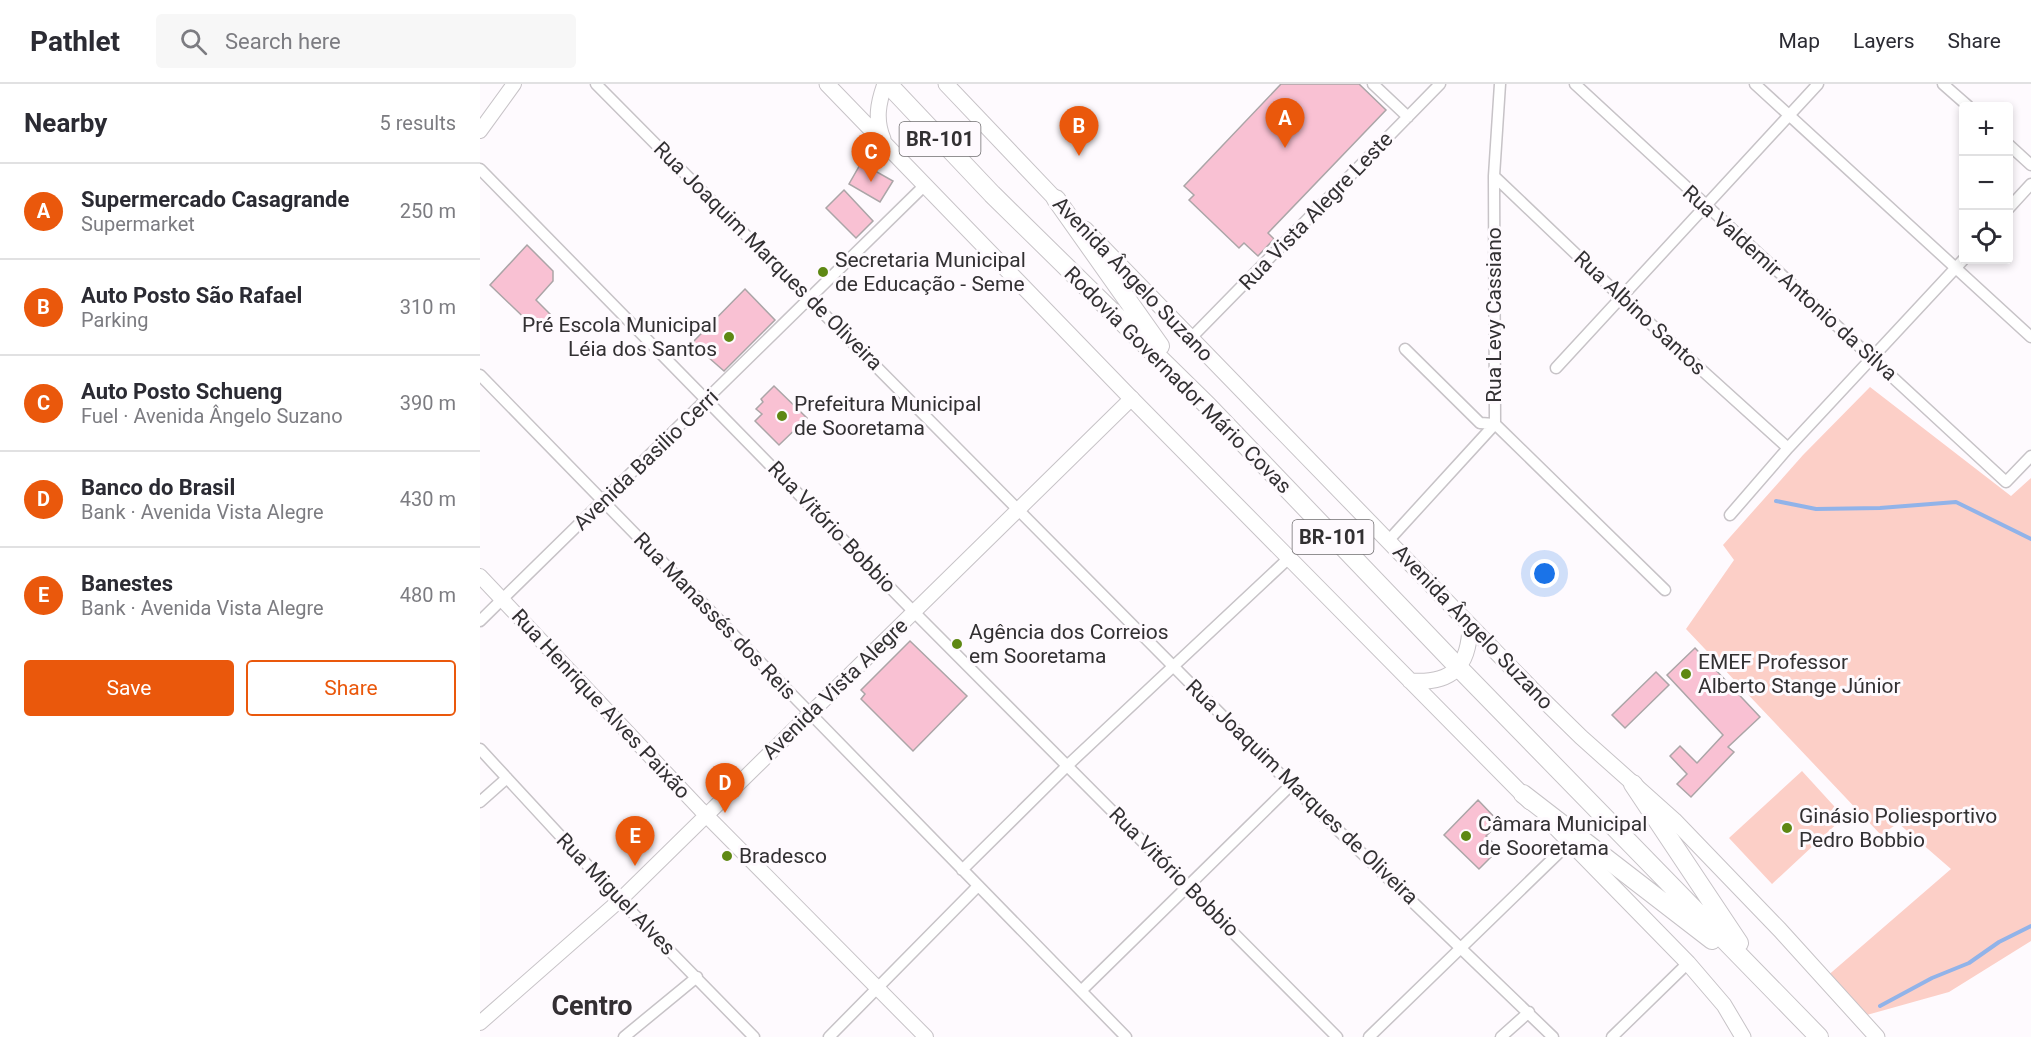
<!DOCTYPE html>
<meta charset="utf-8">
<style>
body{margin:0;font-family:Roboto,sans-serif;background:#f7f7f7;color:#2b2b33}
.controls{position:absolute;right:18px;top:18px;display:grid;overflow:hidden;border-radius:6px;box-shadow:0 3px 9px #0003}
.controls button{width:54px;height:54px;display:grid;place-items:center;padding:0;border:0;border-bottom:2px solid #e1e1e2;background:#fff;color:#2b2b33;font:30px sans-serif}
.you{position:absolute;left:1065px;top:490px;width:21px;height:21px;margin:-15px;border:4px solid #fff;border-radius:50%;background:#1a73e8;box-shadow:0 0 0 9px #1a73e833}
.badge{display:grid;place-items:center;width:39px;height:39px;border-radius:50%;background:#ea580c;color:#fff;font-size:20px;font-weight:700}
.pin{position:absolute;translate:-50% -50px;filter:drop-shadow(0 2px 3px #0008)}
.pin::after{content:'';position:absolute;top:32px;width:21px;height:18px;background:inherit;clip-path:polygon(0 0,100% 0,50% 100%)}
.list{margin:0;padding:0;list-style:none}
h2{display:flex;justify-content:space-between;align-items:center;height:78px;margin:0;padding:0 24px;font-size:26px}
h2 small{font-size:20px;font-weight:400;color:#7c7c81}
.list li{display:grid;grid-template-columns:39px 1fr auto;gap:18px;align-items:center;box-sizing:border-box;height:96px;padding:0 24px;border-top:2px solid #e1e1e2}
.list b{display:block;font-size:22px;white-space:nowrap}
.list p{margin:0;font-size:20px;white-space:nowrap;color:#7c7c81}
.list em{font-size:20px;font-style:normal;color:#7c7c81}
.actions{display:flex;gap:12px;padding:18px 24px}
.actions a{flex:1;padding:14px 0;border:2px solid #ea580c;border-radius:6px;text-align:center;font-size:21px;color:#ea580c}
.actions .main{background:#ea580c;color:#fff}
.icon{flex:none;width:33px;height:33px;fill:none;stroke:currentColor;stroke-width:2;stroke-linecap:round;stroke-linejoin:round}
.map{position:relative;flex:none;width:1551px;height:953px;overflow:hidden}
header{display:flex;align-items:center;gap:36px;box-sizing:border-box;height:84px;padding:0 30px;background:#fff;border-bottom:2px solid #e1e1e2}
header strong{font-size:28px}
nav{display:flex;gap:33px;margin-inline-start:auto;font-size:21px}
.search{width:420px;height:54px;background:#f7f7f7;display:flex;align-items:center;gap:15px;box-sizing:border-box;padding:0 21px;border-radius:6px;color:#7c7c81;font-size:22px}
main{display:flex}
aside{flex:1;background:#fff}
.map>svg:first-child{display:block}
</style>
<header>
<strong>Pathlet</strong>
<div class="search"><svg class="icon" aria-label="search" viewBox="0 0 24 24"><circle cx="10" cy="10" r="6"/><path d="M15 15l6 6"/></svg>Search here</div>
<nav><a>Map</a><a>Layers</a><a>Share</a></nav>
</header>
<main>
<aside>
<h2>Nearby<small>5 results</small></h2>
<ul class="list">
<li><span class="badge">A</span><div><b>Supermercado Casagrande</b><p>Supermarket</p></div><em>250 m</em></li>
<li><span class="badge">B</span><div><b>Auto Posto São Rafael</b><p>Parking</p></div><em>310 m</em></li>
<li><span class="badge">C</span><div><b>Auto Posto Schueng</b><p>Fuel · Avenida Ângelo Suzano</p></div><em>390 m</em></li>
<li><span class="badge">D</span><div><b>Banco do Brasil</b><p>Bank · Avenida Vista Alegre</p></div><em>430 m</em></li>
<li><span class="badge">E</span><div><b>Banestes</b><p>Bank · Avenida Vista Alegre</p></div><em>480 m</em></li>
</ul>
<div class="actions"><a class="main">Save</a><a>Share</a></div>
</aside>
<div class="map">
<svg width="1551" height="953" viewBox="0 0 1551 953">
<rect width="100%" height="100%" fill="#fefafe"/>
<path fill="#fccfc7" d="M 1390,303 L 1531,412 L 1551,394 L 1551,857 L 1469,908 L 1376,934 L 1338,900 L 1471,785 L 1418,739 L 1401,751 L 1206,545 L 1254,476 L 1243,461 L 1323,371 Z
M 1322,687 L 1364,733 L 1292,800 L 1249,754 Z"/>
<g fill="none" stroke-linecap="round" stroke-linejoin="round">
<path stroke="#91b3e9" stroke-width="4" d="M 1296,417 L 1336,425 L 1400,424 L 1476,418 L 1551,455
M 1400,922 L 1452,894 L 1489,879 L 1519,858 L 1551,842"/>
</g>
<path fill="#f9c1d3" stroke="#aba5a7" stroke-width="1.5" d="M 801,0 L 879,0 L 906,26 L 788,149 L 794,155 L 778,172 L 764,159 L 759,164 L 709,116 L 714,111 L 704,102 Z
M 381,79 L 413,97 L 400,118 L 369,100 Z
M 364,106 L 393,137 L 376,154 L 346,124 Z
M 47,161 L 73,187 L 73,197 L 56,216 L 73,233 L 59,248 L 10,201 Z
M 265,205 L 295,236 L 244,287 L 212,259 Z
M 294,302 L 327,334 L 299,361 L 275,337 L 282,330 L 276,325 L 283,318 L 281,315 Z
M 430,557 L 487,612 L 433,667 L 381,615 L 385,610 L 381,606 Z
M 1215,564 L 1280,633 L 1248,663 L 1254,668 L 1211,713 L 1197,700 L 1207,690 L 1190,672 L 1200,662 L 1217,679 L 1243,651 L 1187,591 Z
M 1176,588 L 1189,601 L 1145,644 L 1132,631 Z
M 998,716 L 1020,739 L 1006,752 L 1019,765 L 999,785 L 964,751 Z"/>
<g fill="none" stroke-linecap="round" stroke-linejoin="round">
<defs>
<path id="minor" d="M 116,0 L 811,701 L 1073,953
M 893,0 L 928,33
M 1095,0 L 1526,398 L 1551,372
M 1275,0 L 1551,253
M 1463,0 L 1488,22
M 1528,60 L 1551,81
M 0,85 L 434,528 L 857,953
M 1014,92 L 1141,213 L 1308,364
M 1528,125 L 1551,100
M 711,254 L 960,0
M 925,265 L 1000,339 L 1015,340 L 1185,506
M 1076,284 L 1338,0
M 0,291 L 646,953
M 1250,431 L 1308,364 L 1484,175
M 908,457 L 1015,340 L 1014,92 L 1020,0
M 0,537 L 445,101
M 0,665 L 135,811 L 274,953
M 0,718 L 27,694
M 482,786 L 588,681 L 810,473
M 601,907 L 811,701
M 144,953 L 217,893
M 349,953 L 498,802
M 889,953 L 1090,758
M 1021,953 L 1049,928
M 1132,953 L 1208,879"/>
<path id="tertiary" d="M 0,47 L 34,0
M 0,492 L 220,725 L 446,953
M 0,939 L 140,816 L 652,314"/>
<path id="secondary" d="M 347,0 L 648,311 L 1050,718
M 466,0 L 584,124
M 403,55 C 395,36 398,19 405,0
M 605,145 L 1051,604 L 1101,653 L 1194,736 L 1300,846 L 1397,953
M 930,597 C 972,600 989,583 990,542
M 1073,741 L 1208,879 L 1244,921 L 1263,953"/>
<path id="trunk" d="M 408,0 L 512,110 L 728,322 L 979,584 L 1339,953
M 576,115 L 680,262
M 1153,700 L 1259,859
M 1043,710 L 1232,856"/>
</defs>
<use href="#minor" stroke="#c7c3c7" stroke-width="13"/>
<use href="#tertiary" stroke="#c7c3c7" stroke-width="16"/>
<use href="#secondary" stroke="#c7c3c7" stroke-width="17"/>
<use href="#trunk" stroke="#c7c3c7" stroke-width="20"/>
<use href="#minor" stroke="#fff" stroke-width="10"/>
<use href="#tertiary" stroke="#fff" stroke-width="14"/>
<use href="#secondary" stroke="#fff" stroke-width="15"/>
<use href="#trunk" stroke="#fff" stroke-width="18"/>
</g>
<g fill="#5e8813" stroke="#fefafe" stroke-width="2">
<circle cx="343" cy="188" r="6"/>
<circle cx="249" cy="253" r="6"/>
<circle cx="302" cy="332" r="6"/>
<circle cx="477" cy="560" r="6"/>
<circle cx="1206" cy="590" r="6"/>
<circle cx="1307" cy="744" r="6"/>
<circle cx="986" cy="752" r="6"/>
<circle cx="247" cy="772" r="6"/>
</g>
<g text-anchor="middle" stroke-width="6" stroke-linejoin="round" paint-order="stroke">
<g fill="#fefafe" stroke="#6f6d6f" stroke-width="1.5">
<rect x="419.5" y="38" width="81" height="34" rx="4.5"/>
<rect x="812.5" y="436" width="81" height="34" rx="4.5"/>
</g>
<g font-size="20" font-weight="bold" fill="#323032">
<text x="460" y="62">BR-101</text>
<text x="853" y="460">BR-101</text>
</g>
<g font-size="21" fill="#323032" stroke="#fefafe">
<text transform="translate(836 127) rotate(-46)" y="7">Rua Vista Alegre Leste</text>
<text transform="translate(288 172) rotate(45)" y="7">Rua Joaquim Marques de Oliveira</text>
<text transform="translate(653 195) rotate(46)" y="7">Avenida Ângelo Suzano</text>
<text transform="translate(1310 199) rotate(42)" y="7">Rua Valdemir Antonio da Silva</text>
<text transform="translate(1160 229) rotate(43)" y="7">Rua Albino Santos</text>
<text transform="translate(1014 231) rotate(-90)" y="7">Rua Levy Cassiano</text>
<text transform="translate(698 296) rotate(45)" y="7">Rodovia Governador Mário Covas</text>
<text transform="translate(166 376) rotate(-44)" y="7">Avenida Basilio Cerri</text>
<text transform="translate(352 443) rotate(46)" y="7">Rua Vitório Bobbio</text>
<text transform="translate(235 532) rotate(46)" y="7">Rua Manassés dos Reis</text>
<text transform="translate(993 543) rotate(46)" y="7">Avenida Ângelo Suzano</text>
<text transform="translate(355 605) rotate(-44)" y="7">Avenida Vista Alegre</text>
<text transform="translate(121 620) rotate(47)" y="7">Rua Henrique Alves Paixão</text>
<text transform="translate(822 708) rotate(44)" y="7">Rua Joaquim Marques de Oliveira</text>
<text transform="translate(694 788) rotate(45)" y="7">Rua Vitório Bobbio</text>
<text transform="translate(136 810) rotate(46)" y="7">Rua Miguel Alves</text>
</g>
<g font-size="21" fill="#323032" stroke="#fefafe" text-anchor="start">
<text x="355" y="183">Secretaria Municipal<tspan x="355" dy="24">de Educação - Seme</tspan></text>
<text x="237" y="248" text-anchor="end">Pré Escola Municipal<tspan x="237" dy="24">Léia dos Santos</tspan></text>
<text x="314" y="327">Prefeitura Municipal<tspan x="314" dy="24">de Sooretama</tspan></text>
<text x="489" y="555">Agência dos Correios<tspan x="489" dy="24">em Sooretama</tspan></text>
<text x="1218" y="585">EMEF Professor<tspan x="1218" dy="24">Alberto Stange Júnior</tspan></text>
<text x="1319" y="739">Ginásio Poliesportivo<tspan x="1319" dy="24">Pedro Bobbio</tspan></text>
<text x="998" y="747">Câmara Municipal<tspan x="998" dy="24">de Sooretama</tspan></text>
<text x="259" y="779">Bradesco</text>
</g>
<g font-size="27" font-weight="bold" fill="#332f33" stroke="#fefafe">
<text x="112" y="931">Centro</text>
</g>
</g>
</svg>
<div class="controls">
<button>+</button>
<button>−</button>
<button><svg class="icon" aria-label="locate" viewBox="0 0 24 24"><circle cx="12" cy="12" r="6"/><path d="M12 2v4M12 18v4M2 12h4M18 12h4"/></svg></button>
</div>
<div class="you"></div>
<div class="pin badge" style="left:805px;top:64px">A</div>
<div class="pin badge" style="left:599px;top:72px">B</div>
<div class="pin badge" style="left:391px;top:98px">C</div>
<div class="pin badge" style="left:245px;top:729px">D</div>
<div class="pin badge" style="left:155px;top:782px">E</div>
</div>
</main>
